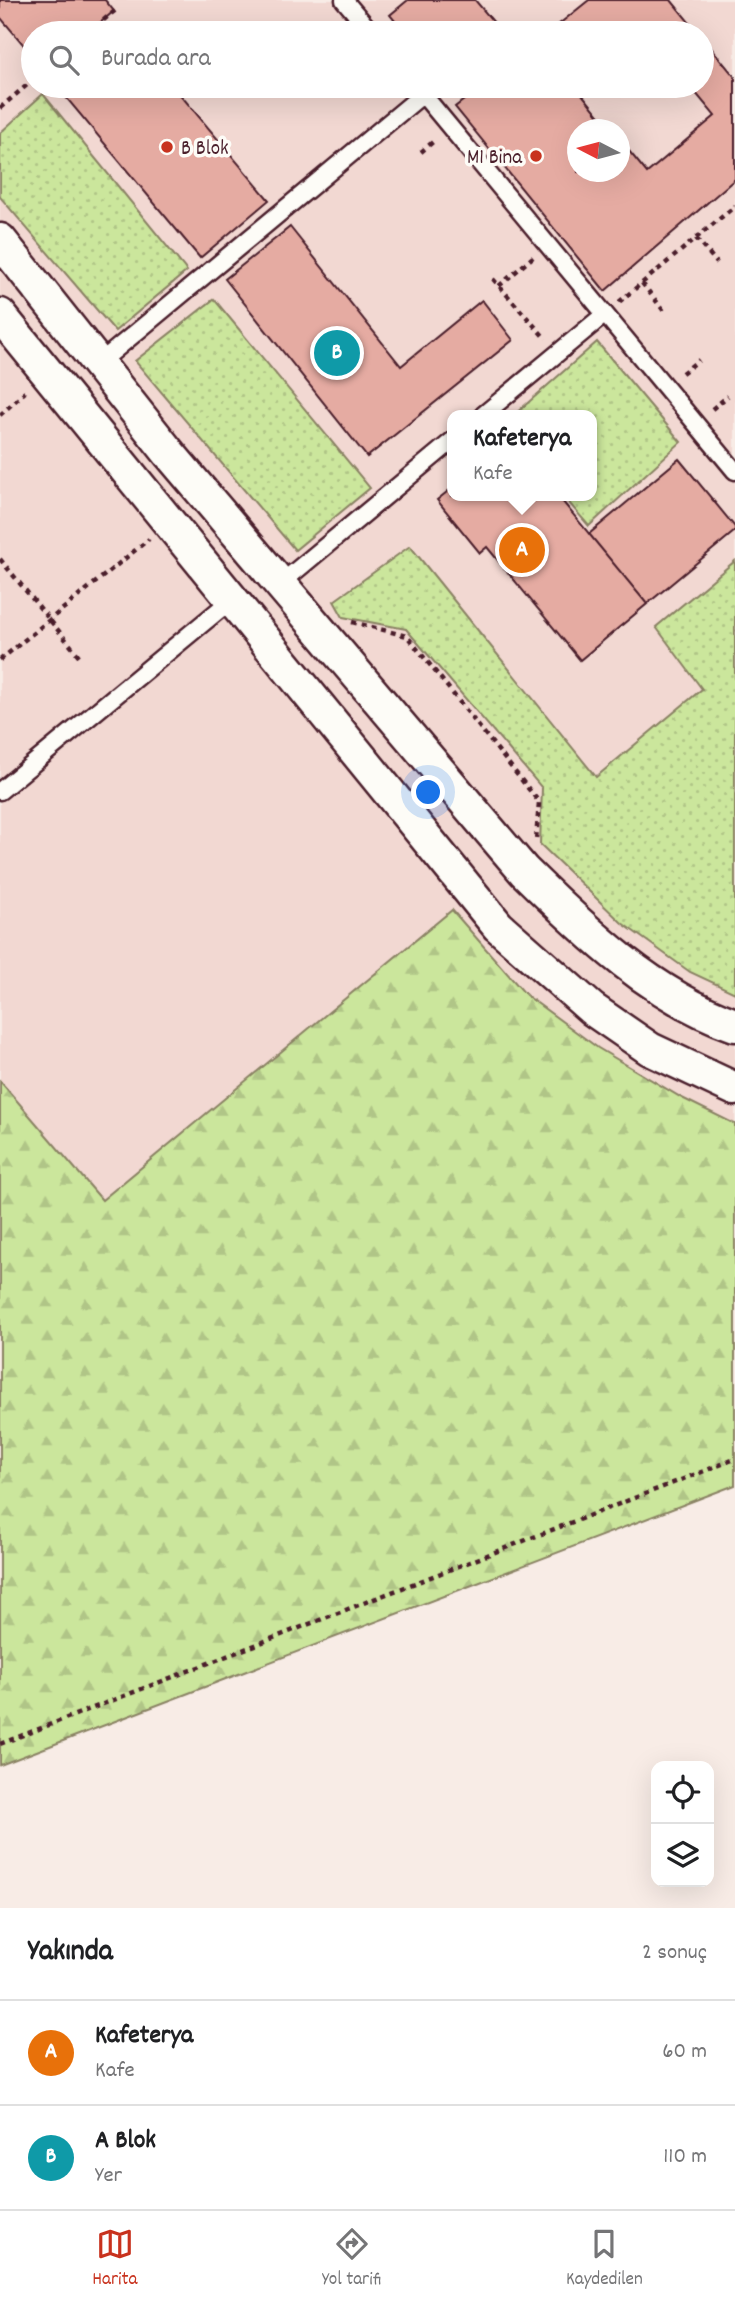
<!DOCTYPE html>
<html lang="tr">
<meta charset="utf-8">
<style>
body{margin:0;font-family:Dekko,sans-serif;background:#f2f2f2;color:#202124}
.controls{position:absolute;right:21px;bottom:21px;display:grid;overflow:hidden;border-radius:14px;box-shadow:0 7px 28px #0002}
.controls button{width:63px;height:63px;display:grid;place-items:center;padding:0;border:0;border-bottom:2px solid #e0e0e0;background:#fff;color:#202124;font:35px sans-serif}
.compass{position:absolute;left:567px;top:119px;width:63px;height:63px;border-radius:50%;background:#fff;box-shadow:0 7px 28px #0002;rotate:276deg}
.you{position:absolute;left:429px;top:793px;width:24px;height:24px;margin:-18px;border:5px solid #fff;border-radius:50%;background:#1a73e8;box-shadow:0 0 0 10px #1a73e833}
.badge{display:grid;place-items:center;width:46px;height:46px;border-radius:50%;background:#c8321e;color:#fff;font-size:23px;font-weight:700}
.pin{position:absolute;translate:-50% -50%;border:4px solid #fff;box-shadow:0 2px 7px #0006}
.popup{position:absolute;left:447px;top:410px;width:150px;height:91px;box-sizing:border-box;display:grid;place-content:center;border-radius:14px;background:#fff;filter:drop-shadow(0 2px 5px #0005);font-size:23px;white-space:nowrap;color:#757577}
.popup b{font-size:26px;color:#202124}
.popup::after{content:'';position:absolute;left:50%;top:100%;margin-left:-14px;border:14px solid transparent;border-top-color:#fff}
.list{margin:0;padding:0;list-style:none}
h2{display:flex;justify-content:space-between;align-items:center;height:91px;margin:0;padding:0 28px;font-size:30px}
h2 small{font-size:23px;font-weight:400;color:#757577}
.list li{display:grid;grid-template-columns:46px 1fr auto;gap:21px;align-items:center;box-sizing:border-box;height:105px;padding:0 28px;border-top:2px solid #e0e0e0}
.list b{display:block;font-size:26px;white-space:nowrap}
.list p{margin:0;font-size:23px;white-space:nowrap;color:#757577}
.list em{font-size:23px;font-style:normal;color:#757577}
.icon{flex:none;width:38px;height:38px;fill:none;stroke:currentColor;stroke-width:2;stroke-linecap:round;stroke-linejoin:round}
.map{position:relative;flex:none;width:735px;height:1908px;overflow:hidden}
.search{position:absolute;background:#fff;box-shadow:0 7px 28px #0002;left:21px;right:21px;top:21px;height:77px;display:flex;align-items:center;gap:18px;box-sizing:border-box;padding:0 24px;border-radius:38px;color:#757577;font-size:26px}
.sheet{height:301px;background:#fff}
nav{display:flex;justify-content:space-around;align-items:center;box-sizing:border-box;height:98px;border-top:2px solid #e0e0e0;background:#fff;font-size:19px;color:#757577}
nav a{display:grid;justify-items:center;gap:4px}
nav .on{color:#c8321e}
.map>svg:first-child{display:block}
</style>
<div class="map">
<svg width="735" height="1908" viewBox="0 0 735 1908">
<defs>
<pattern id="grass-dots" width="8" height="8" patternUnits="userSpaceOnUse" patternTransform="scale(1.75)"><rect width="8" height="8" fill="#cbe69c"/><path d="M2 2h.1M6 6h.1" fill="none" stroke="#b0c587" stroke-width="1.8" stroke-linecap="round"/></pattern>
<pattern id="forest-firs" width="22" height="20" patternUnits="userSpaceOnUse" patternTransform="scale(1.75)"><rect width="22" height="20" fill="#cbe69c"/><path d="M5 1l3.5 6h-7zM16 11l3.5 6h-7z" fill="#b0c587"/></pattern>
</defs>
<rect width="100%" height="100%" fill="#f8ece6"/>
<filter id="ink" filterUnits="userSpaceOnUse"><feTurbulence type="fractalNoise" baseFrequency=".0143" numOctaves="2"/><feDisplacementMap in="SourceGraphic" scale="14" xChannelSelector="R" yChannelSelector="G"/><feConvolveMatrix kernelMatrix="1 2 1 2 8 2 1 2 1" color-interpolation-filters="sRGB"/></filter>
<g filter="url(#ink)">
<path fill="#f2d8d2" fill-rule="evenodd" d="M 0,0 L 735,0 L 735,1485 L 0,1765 ZM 33,33 L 702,33 L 702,86 L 33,86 ZM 578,130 L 620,130 L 620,172 L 578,172 ZM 452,415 L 592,415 L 592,496 L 452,496 Z"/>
<path fill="url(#grass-dots)" stroke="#8a8264" stroke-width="2" d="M 43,94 L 187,271 L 115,331 L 0,197 L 0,133 Z
M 214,299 L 370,488 L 295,550 L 135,361 Z
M 597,342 L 681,442 L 589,526 L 563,496 L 592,496 L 592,415 L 514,415 Z
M 410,546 L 596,777 L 702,689 L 656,627 L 735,561 L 735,993 L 690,972 L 622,923 L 540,844 L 542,788 L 406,629 L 343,617 L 334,601 Z"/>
<path fill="url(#forest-firs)" stroke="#8a8264" stroke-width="2" d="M 452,910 L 526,995 L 598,1048 L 682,1098 L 735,1124 L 735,1485 L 0,1765 L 0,1081 L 102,1200 Z"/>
<path fill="#e5aba2" stroke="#4a1f2b" stroke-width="2" d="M 0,0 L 105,0 L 114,11 L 88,33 L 33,33 L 33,56 L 0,17 Z
M 408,0 L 475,0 L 496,25 L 486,33 L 405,33 L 390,15 Z
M 589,0 L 671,0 L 698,33 L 647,33 L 645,31 L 642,33 L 548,33 Z
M 702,37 L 735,77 L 735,179 L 605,291 L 455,107 L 482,86 L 579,86 L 577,88 L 611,130 L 578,130 L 578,172 L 620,172 L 620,140 L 647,173 L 715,116 L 690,86 L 702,86 Z
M 75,86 L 173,86 L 269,200 L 200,258 L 64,95 Z
M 290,227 L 401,366 L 482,300 L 513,340 L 367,457 L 225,279 Z
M 679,459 L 735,527 L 735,531 L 647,604 L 589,534 Z
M 452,488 L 452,496 L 558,496 L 647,604 L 580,660 L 487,547 L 480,553 L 437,500 Z"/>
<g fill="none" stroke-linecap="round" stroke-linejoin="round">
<defs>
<path id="service" d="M 344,0 L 372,33
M 416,86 L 735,471
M 98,364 L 423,94
M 483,415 L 605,314
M 280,584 L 452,441
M 0,791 L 231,600"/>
<path id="minor" d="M 0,240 L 169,453 L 524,871 C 585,931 652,996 735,1025
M 0,315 L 498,926 L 592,1009 L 650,1049 L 735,1089"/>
</defs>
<use href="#service" stroke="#4a1f2b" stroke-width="21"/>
<use href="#minor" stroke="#4a1f2b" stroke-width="37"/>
<path stroke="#4a1f2b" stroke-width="4.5" stroke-dasharray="5 5" stroke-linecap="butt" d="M 88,33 L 117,9
M 0,108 L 33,80
M 421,152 L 434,141
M 696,238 L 717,263
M 493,279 L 546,339
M 642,283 L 664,311
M 499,286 L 533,257
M 619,302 L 735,206
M 682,373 L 699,360
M 712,409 L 728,396
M 0,415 L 25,392
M 0,559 L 80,657
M 352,622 L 407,636 L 539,802 L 536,840
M 0,660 L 149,539
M 0,1744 L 735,1459"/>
<use href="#service" stroke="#fdfcf7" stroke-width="16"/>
<use href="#minor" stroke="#fdfcf7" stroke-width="32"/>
</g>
</g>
<g fill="#c8321e" stroke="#fdfcf7" stroke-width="2.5">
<circle cx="167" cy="147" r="7"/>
<circle cx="536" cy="156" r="7"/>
</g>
<g text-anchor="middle" stroke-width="7" stroke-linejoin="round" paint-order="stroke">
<g font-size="21" fill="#4a1f2b" stroke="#fdfcf7" text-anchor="start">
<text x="181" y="154">B Blok</text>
<text x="522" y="163" text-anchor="end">M1 Bina</text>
</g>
</g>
</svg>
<div class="controls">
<button><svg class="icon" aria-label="locate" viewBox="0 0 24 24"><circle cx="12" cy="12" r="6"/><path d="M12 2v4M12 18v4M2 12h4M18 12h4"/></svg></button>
<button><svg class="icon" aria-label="layers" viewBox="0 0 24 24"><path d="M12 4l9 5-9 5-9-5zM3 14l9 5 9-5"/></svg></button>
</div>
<svg class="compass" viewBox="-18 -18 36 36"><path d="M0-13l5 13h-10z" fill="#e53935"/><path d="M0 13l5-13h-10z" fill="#757577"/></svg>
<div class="you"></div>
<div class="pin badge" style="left:522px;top:550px;background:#e8710a">A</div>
<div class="popup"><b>Kafeterya</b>Kafe</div>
<div class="pin badge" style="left:337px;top:353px;background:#0f9aa8">B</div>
<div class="search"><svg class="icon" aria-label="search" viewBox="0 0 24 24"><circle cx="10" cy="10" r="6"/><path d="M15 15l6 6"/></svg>Burada ara</div>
</div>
<section class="sheet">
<h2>Yakında<small>2 sonuç</small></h2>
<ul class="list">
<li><span class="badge" style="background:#e8710a">A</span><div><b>Kafeterya</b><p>Kafe</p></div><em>60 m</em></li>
<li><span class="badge" style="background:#0f9aa8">B</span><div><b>A Blok</b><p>Yer</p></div><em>110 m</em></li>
</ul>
</section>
<nav>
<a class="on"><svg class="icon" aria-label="map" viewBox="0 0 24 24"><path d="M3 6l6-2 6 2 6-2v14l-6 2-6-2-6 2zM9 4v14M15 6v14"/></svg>Harita</a>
<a><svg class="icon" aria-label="directions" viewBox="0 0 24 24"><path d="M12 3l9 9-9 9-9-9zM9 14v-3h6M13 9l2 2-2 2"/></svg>Yol tarifi</a>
<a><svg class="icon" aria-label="saved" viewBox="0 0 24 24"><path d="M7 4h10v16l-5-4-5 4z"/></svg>Kaydedilen</a>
</nav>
